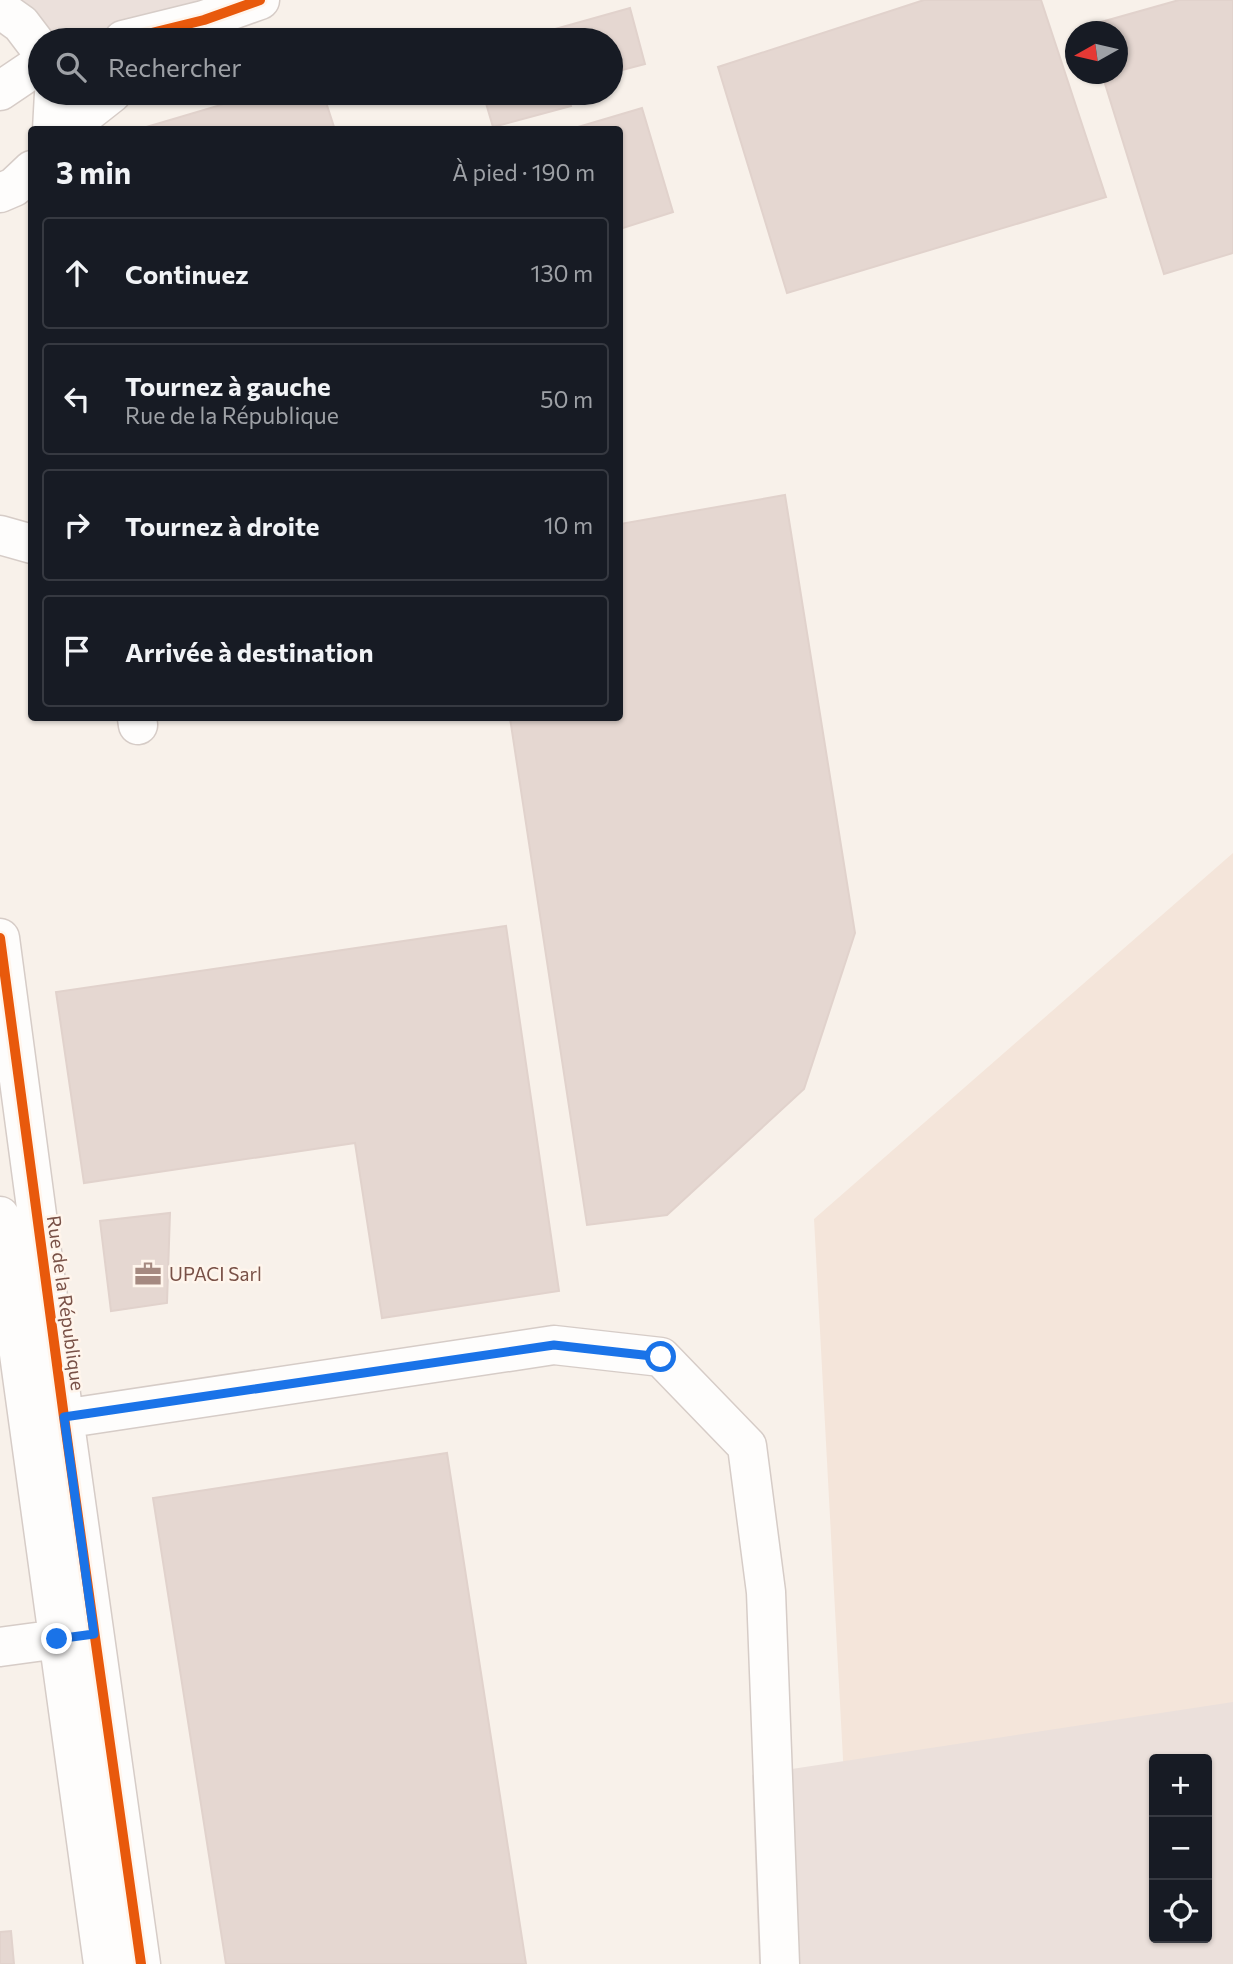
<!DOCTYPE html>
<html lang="fr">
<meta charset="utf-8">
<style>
body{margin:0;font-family:Commissioner,sans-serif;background:#20242c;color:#f1f3f6}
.controls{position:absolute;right:21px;bottom:21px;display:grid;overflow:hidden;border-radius:7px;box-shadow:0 2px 5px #0004}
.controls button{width:63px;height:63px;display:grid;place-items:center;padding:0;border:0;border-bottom:2px solid #363941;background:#171b24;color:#f1f3f6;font:35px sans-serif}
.compass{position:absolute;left:1065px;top:21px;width:63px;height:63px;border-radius:50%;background:#171b24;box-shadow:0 2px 5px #0004;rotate:262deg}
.stop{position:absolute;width:21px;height:21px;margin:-16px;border:5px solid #1a73e8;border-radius:50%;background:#fff}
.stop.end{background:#1a73e8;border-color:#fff;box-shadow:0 2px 7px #0008}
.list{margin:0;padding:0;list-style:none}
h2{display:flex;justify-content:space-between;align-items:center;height:91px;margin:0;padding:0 28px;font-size:30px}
h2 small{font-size:23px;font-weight:400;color:#9ea1a6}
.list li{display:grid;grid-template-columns:46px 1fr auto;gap:21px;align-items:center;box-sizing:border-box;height:112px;margin:0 14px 14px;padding:0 14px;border:2px solid #363941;border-radius:7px}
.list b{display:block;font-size:26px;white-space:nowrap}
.list p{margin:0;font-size:23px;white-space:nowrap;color:#9ea1a6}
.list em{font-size:23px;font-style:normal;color:#9ea1a6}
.icon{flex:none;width:38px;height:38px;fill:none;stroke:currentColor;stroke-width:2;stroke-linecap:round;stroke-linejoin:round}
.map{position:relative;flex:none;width:1233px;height:1964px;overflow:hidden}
.search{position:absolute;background:#171b24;box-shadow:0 2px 5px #0004;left:28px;top:28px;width:595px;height:77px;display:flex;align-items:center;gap:18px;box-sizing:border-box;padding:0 24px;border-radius:38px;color:#9ea1a6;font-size:26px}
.panel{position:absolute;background:#171b24;box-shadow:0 2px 5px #0004;left:28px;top:126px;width:595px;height:595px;border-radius:7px}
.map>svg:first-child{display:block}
</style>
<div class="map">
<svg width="1233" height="1964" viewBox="0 0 1233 1964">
<rect width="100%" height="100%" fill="#f8f1ea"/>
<path fill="#f4e5da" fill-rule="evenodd" d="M 1233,853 L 1233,1964 L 854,1964 L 814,1219 ZM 1154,1759 L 1207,1759 L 1207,1938 L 1154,1938 Z"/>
<path fill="#ebe0db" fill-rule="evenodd" d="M 0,0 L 260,0 L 123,40 L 40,40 Z
M 1233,1702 L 1233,1964 L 759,1964 L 752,1775 ZM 1154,1759 L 1207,1759 L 1207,1938 L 1154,1938 Z"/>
<path fill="#e5d7d1" stroke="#e1d2cc" stroke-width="2" d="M 924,0 L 1041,0 L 1106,197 L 787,293 L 718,67 Z
M 1179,0 L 1233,0 L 1233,253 L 1164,274 L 1102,74 L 1118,74 L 1118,32 L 1089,32 L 1087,26 Z
M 630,8 L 645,64 L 611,73 L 611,40 L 516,40 Z
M 261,93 L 323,93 L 335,130 L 143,128 Z
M 483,93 L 568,93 L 571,106 L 493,127 Z
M 642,108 L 673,212 L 620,229 L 620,130 L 568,130 Z
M 785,495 L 855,933 L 804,1089 L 667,1215 L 587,1225 L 510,718 L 620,718 L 620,524 Z
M 506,926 L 559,1291 L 382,1318 L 355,1143 L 84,1183 L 56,992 Z
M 170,1213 L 167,1303 L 111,1311 L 100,1221 Z
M 447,1453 L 526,1964 L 226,1964 L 153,1498 Z
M 11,1931 L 14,1964 L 0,1964 L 0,1932 Z"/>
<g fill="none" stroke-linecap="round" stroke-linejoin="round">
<defs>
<path id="minor" d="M 0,9 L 21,24 L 40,49
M 123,40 L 204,20 L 260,0
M 0,91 L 40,64
M 52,130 L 54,93
M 65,130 L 112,93
M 0,193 L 14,187 L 32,170
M 0,535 L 32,544
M 137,718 L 138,725
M 0,938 L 64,1417 L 141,1964
M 0,1216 L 103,1964
M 29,1424 L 554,1345 L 661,1357 L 747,1446 L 766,1592 L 780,1964
M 0,1647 L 81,1636"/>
</defs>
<use href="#minor" stroke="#d6ccc7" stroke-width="41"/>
<use href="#minor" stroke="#fefdfc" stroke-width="38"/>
<defs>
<path id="cycleway" d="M 123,40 L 204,20 L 260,0
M 0,938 L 64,1417 L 141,1964"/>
</defs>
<use href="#cycleway" stroke="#fff5ec" stroke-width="15"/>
<use href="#cycleway" stroke="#e8590c" stroke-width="10"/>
</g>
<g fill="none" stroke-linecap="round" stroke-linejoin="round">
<path stroke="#1a73e8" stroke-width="9" d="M 57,1639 L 94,1634 L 64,1417 L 554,1345 L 661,1357"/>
</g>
<defs>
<symbol id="office-bare" viewBox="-9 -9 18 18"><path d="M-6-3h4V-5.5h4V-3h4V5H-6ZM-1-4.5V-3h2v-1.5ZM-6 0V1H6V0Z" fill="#a58980" stroke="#fff5ec" stroke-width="2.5" paint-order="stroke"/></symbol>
</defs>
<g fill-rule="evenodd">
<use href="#office-bare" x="129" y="1255" width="38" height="38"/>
</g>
<g text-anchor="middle" stroke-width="5" stroke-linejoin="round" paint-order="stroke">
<g font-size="19" fill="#795147" stroke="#fff5ec" text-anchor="start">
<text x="169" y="1281">UPACI Sarl</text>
</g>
<g font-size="19" fill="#795147" stroke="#fff5ec">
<text transform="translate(66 1303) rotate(82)" y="7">Rue de la République</text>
</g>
</g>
</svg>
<div class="controls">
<button>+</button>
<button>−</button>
<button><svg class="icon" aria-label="locate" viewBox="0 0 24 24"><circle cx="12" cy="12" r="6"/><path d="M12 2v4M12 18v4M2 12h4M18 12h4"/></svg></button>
</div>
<svg class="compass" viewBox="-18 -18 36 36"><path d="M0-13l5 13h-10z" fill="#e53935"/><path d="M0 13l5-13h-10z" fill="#9ea1a6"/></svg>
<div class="stop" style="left:661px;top:1357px"></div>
<div class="stop end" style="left:57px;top:1639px"></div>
<div class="search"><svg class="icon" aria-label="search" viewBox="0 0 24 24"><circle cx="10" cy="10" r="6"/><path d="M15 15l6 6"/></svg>Rechercher</div>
<section class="panel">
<h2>3 min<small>À pied · 190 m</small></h2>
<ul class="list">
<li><svg class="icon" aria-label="ahead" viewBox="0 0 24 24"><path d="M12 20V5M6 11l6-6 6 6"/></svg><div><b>Continuez</b></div><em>130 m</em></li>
<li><svg class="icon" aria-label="left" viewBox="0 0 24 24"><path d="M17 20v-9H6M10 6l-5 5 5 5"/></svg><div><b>Tournez à gauche</b><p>Rue de la République</p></div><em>50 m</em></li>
<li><svg class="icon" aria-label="right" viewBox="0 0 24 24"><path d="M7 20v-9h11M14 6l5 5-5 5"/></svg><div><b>Tournez à droite</b></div><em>10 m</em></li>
<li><svg class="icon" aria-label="arrive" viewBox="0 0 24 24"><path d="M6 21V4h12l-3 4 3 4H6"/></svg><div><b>Arrivée à destination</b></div></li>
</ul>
</section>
</div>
